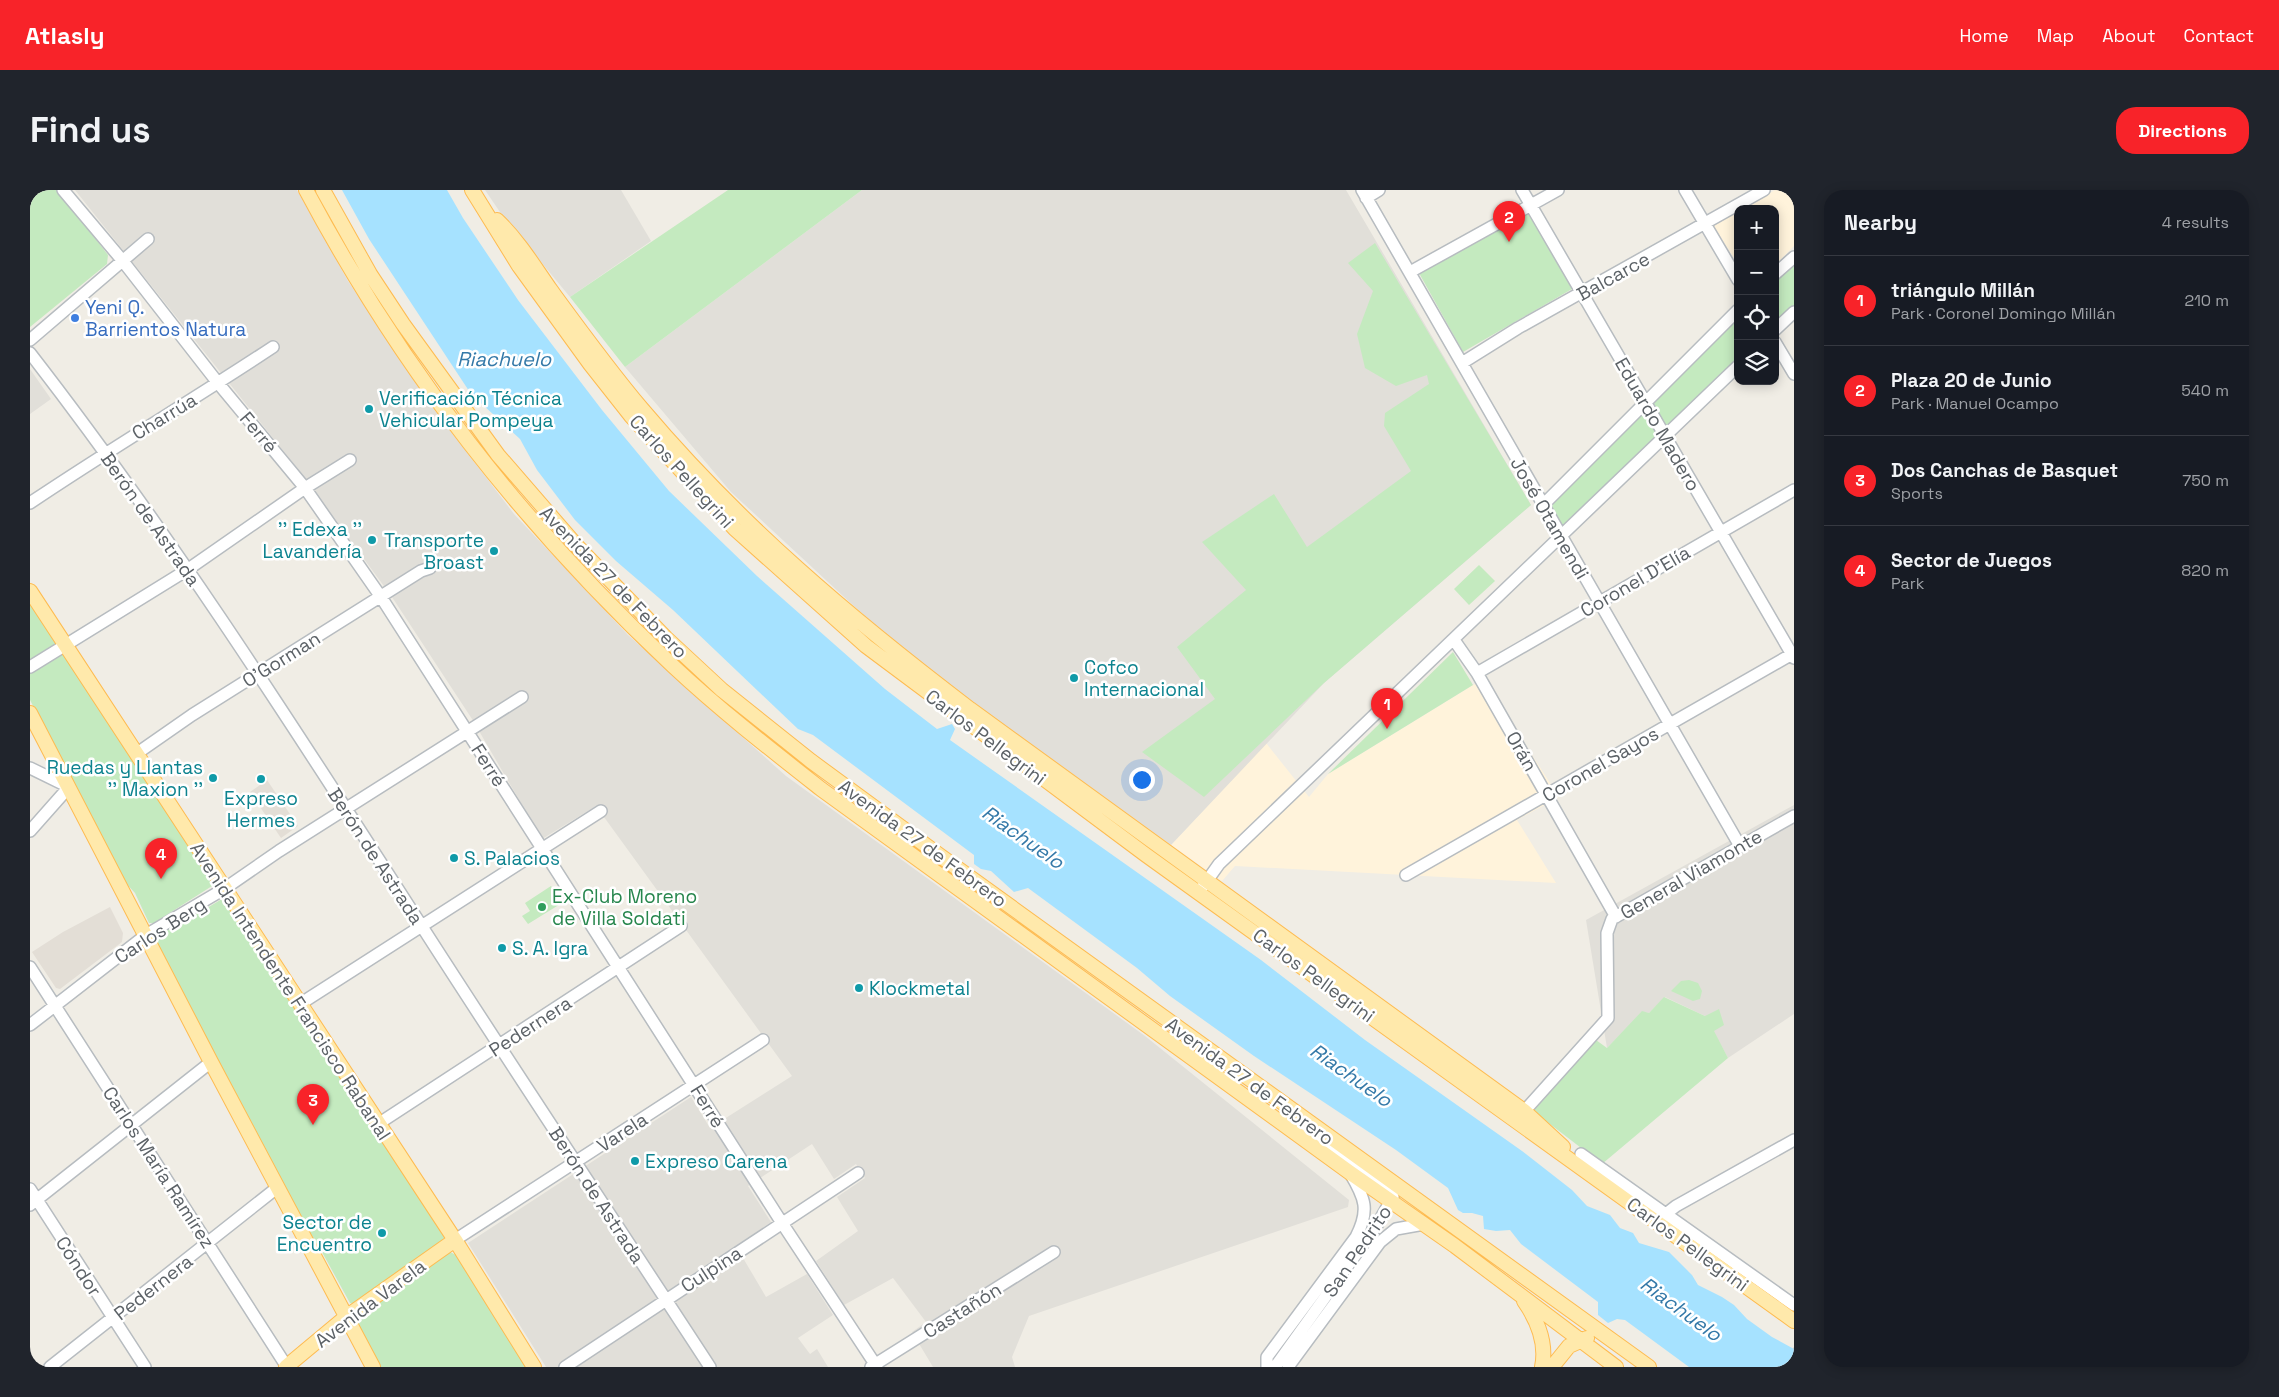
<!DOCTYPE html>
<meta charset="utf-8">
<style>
body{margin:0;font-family:"Space Grotesk",sans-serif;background:#20242c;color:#f1f3f6}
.controls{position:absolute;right:15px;top:15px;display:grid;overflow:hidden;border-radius:10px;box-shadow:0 2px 12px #0003}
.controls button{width:45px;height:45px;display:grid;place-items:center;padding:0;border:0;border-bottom:1px solid #363941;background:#171b24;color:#f1f3f6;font:25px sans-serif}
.you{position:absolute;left:1111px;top:589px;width:18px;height:18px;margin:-12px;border:4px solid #fff;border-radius:50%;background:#1a73e8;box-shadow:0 0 0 8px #1a73e833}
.badge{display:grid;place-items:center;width:32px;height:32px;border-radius:50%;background:#f82329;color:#fff;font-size:16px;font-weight:700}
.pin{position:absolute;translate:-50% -41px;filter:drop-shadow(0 1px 2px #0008)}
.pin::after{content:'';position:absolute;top:26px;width:18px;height:15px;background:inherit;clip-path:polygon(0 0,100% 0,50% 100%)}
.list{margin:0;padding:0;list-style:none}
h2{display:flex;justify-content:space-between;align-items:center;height:65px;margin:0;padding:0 20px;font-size:21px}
h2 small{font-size:16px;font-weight:400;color:#9ea1a6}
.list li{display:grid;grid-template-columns:32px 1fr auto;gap:15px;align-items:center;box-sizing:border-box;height:90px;padding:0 20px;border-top:1px solid #363941}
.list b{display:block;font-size:19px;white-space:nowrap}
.list p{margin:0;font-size:16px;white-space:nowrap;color:#9ea1a6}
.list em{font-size:16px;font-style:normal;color:#9ea1a6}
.icon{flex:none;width:28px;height:28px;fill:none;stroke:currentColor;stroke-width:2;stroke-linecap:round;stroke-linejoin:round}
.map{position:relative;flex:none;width:1764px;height:1177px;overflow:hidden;border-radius:20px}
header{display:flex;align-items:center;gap:30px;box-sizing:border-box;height:70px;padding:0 25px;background:#f82329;color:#fff}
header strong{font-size:24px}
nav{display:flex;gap:28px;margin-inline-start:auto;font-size:18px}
.intro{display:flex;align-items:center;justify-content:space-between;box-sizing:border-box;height:120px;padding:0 30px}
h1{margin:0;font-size:35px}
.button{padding:12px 22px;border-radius:20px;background:#f82329;color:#fff;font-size:18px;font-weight:700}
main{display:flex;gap:30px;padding:0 30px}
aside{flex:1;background:#171b24;border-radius:20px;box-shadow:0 2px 12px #0003}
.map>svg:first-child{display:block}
</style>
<header>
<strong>Atlasly</strong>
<nav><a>Home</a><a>Map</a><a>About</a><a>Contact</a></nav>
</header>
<div class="intro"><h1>Find us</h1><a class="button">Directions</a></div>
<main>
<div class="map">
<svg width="1764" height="1177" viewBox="0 0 1764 1177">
<rect width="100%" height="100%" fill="#f0ede5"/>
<path fill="#fff3db" d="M 1745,0 L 1764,0 L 1764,56 L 1745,75 L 1745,19 L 1712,19 Z
M 1708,21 L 1708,74 L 1683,35 Z
M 1454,490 L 1529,607 L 1487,630 L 1526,693 L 1205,676 L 1192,691 L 1141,655 L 1236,553 L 1279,607 L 1298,584 L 1443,495 Z"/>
<path fill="#e1dfd9" d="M 45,0 L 267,0 L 318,91 L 403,218 L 484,324 L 598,445 L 756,586 L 1115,846 L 1319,1010 L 1318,1017 L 999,1126 L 982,1167 L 985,1177 L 903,1177 L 882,1142 L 896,1132 L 863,1088 L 814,1115 L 786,1071 L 828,1041 L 807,1007 L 835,988 L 826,974 L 804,989 L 782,954 L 718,996 L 741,1032 L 706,1056 L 736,1107 L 777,1084 L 803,1125 L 768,1148 L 780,1164 L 787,1159 L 798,1177 L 516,1177 L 438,1053 L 661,907 L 680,938 L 762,886 L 566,616 L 512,649 L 442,529 L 362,407 L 270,282 Z
M 455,0 L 591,0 L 621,51 L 540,107 L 472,25 Z
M 832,0 L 1316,0 L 1501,315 L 1294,493 L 1141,655 L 890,474 L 826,418 L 701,302 L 595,177 Z
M 0,179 L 21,209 L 0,224 Z
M 1764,615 L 1764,824 L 1698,868 L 1675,826 L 1635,807 L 1619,823 L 1612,822 L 1577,858 L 1556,730 Z"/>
<path fill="#e3ded6" d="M 237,590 L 268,636 L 251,648 L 220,602 Z
M 80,717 L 93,743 L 92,752 L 30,799 L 26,798 L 2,762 L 33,742 Z"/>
<path fill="#c4eabf" d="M 0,0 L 28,0 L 78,65 L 77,74 L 0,137 Z
M 698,0 L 832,0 L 595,177 L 540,107 Z
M 1498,21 L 1542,99 L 1433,162 L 1389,83 Z
M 1345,53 L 1501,315 L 1294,493 L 1174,607 L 1112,562 L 1185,509 L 1147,457 L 1216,400 L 1172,352 L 1244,304 L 1277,357 L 1381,281 L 1354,236 L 1355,223 L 1399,194 L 1397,185 L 1366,196 L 1335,178 L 1327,144 L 1343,101 L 1318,73 Z
M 1764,67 L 1764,122 L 1745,140 L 1745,84 Z
M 1708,120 L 1708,176 L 1531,347 L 1512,316 Z
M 1449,375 L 1465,391 L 1439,415 L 1424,399 Z
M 0,411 L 182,688 L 182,696 L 124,733 L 119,733 L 105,703 L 94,691 L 0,510 Z
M 1423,462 L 1443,495 L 1298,584 Z
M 521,696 L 532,713 L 498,734 L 492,726 L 500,721 L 495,713 Z
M 192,709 L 195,709 L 413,1042 L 414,1048 L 411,1053 L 324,1114 L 320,1113 L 292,1062 L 279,1043 L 125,752 L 127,744 L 143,734 L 157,730 Z
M 1659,790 L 1668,793 L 1672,801 L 1670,809 L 1663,811 L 1641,801 L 1651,791 Z
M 1634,807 L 1675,826 L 1689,819 L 1694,835 L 1684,841 L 1698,868 L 1572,974 L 1503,921 L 1566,850 L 1577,858 L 1612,821 L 1619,823 Z
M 420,1062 L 426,1065 L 496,1177 L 350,1177 L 327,1133 L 327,1128 Z"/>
<path fill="#a6e2ff" d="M 312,0 L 417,0 L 433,28 L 488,110 L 572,220 L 639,301 L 727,386 L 855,499 L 907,539 L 922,534 L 925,539 L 920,550 L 1231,770 L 1335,850 L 1492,961 L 1542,1000 L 1557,1016 L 1580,1025 L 1590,1038 L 1603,1043 L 1609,1053 L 1639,1062 L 1662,1085 L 1668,1095 L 1692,1107 L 1704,1115 L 1717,1129 L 1742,1147 L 1764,1159 L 1764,1177 L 1659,1177 L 1595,1130 L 1587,1129 L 1578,1133 L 1568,1125 L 1568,1112 L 1491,1054 L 1480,1040 L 1466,1041 L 1454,1039 L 1453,1026 L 1442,1023 L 1433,1023 L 1428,1020 L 1418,998 L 1366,960 L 1224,866 L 1140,806 L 1107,778 L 998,698 L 984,702 L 961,681 L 951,679 L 944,674 L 944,665 L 783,545 L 768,539 L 643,420 L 586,371 L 545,330 L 507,280 L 490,249 L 441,204 L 339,49 Z"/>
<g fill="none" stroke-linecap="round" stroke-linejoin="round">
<defs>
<path id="minor" d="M 33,0 L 92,70 L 188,193 L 275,298 L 351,407 L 752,1033 L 847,1177
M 1332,0 L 1710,656
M 1492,0 L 1764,468
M 1655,0 L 1708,90
M 1336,8 L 1349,0
M 1380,82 L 1528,0
M 1745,84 L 1764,67
M 1745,140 L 1764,122
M 0,150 L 118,49
M 1745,152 L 1764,184
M 0,163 C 142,346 266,541 391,735 C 486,883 584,1030 680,1177
M 1432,173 L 1488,138 L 1734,0
M 0,313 C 80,259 163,210 243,157
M 1512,316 L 1708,120
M 1424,450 L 1447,483 L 1586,727
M 0,477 L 157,380 L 275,298 L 320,270
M 1447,483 L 1764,300
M 106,564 L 162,525 L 391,381 L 400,378
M 0,578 L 39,597 L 0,641
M 1376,685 L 1764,463
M 1169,702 L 1189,674 L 1708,176
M 0,777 L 257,1177
M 270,814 L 571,621
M 0,835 L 116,745 L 194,699 L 249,661 L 492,507
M 1489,927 L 1578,828 L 1577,743 L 1582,729 L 1764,626
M 348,934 L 651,736
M 1551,964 L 1764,1115
M 0,999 L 115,1177
M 0,1015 L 181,872
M 1632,1027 L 1646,1016 L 1764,950
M 425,1050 L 733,850
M 20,1177 L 248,997
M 535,1177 L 828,983
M 841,1177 L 1024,1062
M 1237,1177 L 1237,1167 L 1326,1047 C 1340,1020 1335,1008 1320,983
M 1245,1177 L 1347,1035 L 1363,1007 L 1361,1003 L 1268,934 L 1259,919
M 1258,1177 L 1350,1052 L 1366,1039 L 1394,1034"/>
<path id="major" d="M 276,0 C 373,182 493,335 643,476 C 690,520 740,559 791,599 L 1319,982 L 1425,1056 L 1586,1177
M 293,0 L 340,84 L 373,134 L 468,265 L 546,355 L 636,448 L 692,500 L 781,571 L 909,665 L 1619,1177
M 442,0 L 489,76 L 560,174 L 601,226 L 705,339 L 836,456 L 1116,665 L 1764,1131
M 467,30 C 488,50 504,76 520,99 C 550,140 579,180 612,219 C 710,335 819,427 940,519 L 1494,921 L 1533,957
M 0,401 L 425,1050 L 504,1177
M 0,523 L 181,872 L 343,1177
M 1494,1111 C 1508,1131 1517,1153 1512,1177
M 256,1177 L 316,1127 L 425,1050
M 1522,1177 L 1539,1156 L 1557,1148"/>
</defs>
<use href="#minor" stroke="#b7bcc0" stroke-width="14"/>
<use href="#major" stroke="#febb50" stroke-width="16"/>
<use href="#minor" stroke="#fff" stroke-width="11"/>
<use href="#major" stroke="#ffe9ab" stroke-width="14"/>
</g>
<circle fill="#3f7fe0" stroke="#fff" stroke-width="2" cx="45" cy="128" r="5"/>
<g fill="#0f9aa8" stroke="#fff" stroke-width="2">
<circle cx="339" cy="219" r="5"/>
<circle cx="342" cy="350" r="5"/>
<circle cx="464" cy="361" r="5"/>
<circle cx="1044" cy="488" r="5"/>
<circle cx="183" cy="588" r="5"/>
<circle cx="231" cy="589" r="5"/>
<circle cx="424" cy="668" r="5"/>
<circle cx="472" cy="758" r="5"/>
<circle cx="829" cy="798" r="5"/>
<circle cx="605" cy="971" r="5"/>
<circle cx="352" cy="1043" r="5"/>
</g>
<circle fill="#2e9e5b" stroke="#fff" stroke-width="2" cx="512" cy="717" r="5"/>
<g text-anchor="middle" stroke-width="5" stroke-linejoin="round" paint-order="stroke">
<g font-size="19" fill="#5c6267" stroke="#fff">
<text transform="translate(1583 86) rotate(-29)" y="7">Balcarce</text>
<text transform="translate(134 226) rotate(-31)" y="7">Charrúa</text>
<text transform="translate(1628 234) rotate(60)" y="7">Eduardo Madero</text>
<text transform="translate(229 242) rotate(50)" y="7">Ferré</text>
<text transform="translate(652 281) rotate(48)" y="7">Carlos Pellegrini</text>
<text transform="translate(1520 328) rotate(60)" y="7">José Otamendi</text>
<text transform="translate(121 329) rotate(55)" y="7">Berón de Astrada</text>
<text transform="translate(1605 391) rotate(-30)" y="7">Coronel D'Elía</text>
<text transform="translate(584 392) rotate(46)" y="7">Avenida 27 de Febrero</text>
<text transform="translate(251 469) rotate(-32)" y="7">O'Gorman</text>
<text transform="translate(956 547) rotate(37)" y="7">Carlos Pellegrini</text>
<text transform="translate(1492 561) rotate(60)" y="7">Orán</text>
<text transform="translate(1570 574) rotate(-30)" y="7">Coronel Sayos</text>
<text transform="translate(459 575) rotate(57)" y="7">Ferré</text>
<text transform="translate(893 653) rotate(36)" y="7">Avenida 27 de Febrero</text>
<text transform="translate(346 666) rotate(57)" y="7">Berón de Astrada</text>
<text transform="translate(1661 684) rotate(-30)" y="7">General Viamonte</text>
<text transform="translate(130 740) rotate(-33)" y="7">Carlos Berg</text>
<text transform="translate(1284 785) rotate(36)" y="7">Carlos Pellegrini</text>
<text transform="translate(261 801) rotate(57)" y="7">Avenida Intendente Francisco Rabanal</text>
<text transform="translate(500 836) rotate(-33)" y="7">Pedernera</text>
<text transform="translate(1220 891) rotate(36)" y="7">Avenida 27 de Febrero</text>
<text transform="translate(678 916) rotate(58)" y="7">Ferré</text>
<text transform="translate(592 942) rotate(-33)" y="7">Varela</text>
<text transform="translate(129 977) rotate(57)" y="7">Carlos María Ramírez</text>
<text transform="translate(567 1005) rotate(57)" y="7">Berón de Astrada</text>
<text transform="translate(1658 1054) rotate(36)" y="7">Carlos Pellegrini</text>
<text transform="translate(1327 1061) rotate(-56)" y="7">San Pedrito</text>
<text transform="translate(49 1076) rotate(57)" y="7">Cóndor</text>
<text transform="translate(681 1079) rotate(-33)" y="7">Culpina</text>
<text transform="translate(123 1097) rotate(-38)" y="7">Pedernera</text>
<text transform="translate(340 1113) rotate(-37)" y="7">Avenida Varela</text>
<text transform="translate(932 1120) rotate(-32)" y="7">Castañón</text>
</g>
<g font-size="19" fill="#366cbe" stroke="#fff" text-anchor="start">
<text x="55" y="124">Yeni Q.<tspan x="55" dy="22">Barrientos Natura</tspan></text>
</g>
<g font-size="19" fill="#0d838f" stroke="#fff" text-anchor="start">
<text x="349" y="215">Verificación Técnica<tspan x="349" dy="22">Vehicular Pompeya</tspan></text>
<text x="332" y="346" text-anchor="end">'' Edexa ''<tspan x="332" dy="22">Lavandería</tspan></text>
<text x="454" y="357" text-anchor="end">Transporte<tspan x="454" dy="22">Broast</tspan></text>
<text x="1054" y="484">Cofco<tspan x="1054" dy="22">Internacional</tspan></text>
<text x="173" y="584" text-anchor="end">Ruedas y Llantas<tspan x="173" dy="22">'' Maxion ''</tspan></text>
<text x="231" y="615" text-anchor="middle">Expreso<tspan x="231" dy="22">Hermes</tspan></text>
<text x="434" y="675">S. Palacios</text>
<text x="482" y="765">S. A. Igra</text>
<text x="839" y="805">Klockmetal</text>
<text x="615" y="978">Expreso Carena</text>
<text x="342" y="1039" text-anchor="end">Sector de<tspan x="342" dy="22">Encuentro</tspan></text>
</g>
<g font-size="19" fill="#27864d" stroke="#fff" text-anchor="start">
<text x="522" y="713">Ex-Club Moreno<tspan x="522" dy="22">de Villa Soldati</tspan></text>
</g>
<g font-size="20" font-style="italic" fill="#3479a8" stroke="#fff">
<text x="474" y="176">Riachuelo</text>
<text transform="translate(993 647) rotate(35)" y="7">Riachuelo</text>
<text transform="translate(1321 885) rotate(35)" y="7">Riachuelo</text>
<text transform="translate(1651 1119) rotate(36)" y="7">Riachuelo</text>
</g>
</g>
</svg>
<div class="controls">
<button>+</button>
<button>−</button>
<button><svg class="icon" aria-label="locate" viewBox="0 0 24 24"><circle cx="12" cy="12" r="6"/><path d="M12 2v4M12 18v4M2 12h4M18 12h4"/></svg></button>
<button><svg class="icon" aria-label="layers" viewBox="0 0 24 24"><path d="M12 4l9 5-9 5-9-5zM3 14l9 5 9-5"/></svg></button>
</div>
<div class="you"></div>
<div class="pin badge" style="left:1357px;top:539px">1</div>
<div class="pin badge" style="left:1479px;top:52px">2</div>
<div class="pin badge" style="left:283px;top:935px">3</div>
<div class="pin badge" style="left:131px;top:689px">4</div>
</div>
<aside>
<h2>Nearby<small>4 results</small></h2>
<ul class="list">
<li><span class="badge">1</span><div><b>triángulo Millán</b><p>Park · Coronel Domingo Millán</p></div><em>210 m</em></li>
<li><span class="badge">2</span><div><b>Plaza 20 de Junio</b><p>Park · Manuel Ocampo</p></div><em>540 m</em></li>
<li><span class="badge">3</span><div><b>Dos Canchas de Basquet</b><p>Sports</p></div><em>750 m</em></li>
<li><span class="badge">4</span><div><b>Sector de Juegos</b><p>Park</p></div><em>820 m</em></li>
</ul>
</aside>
</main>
